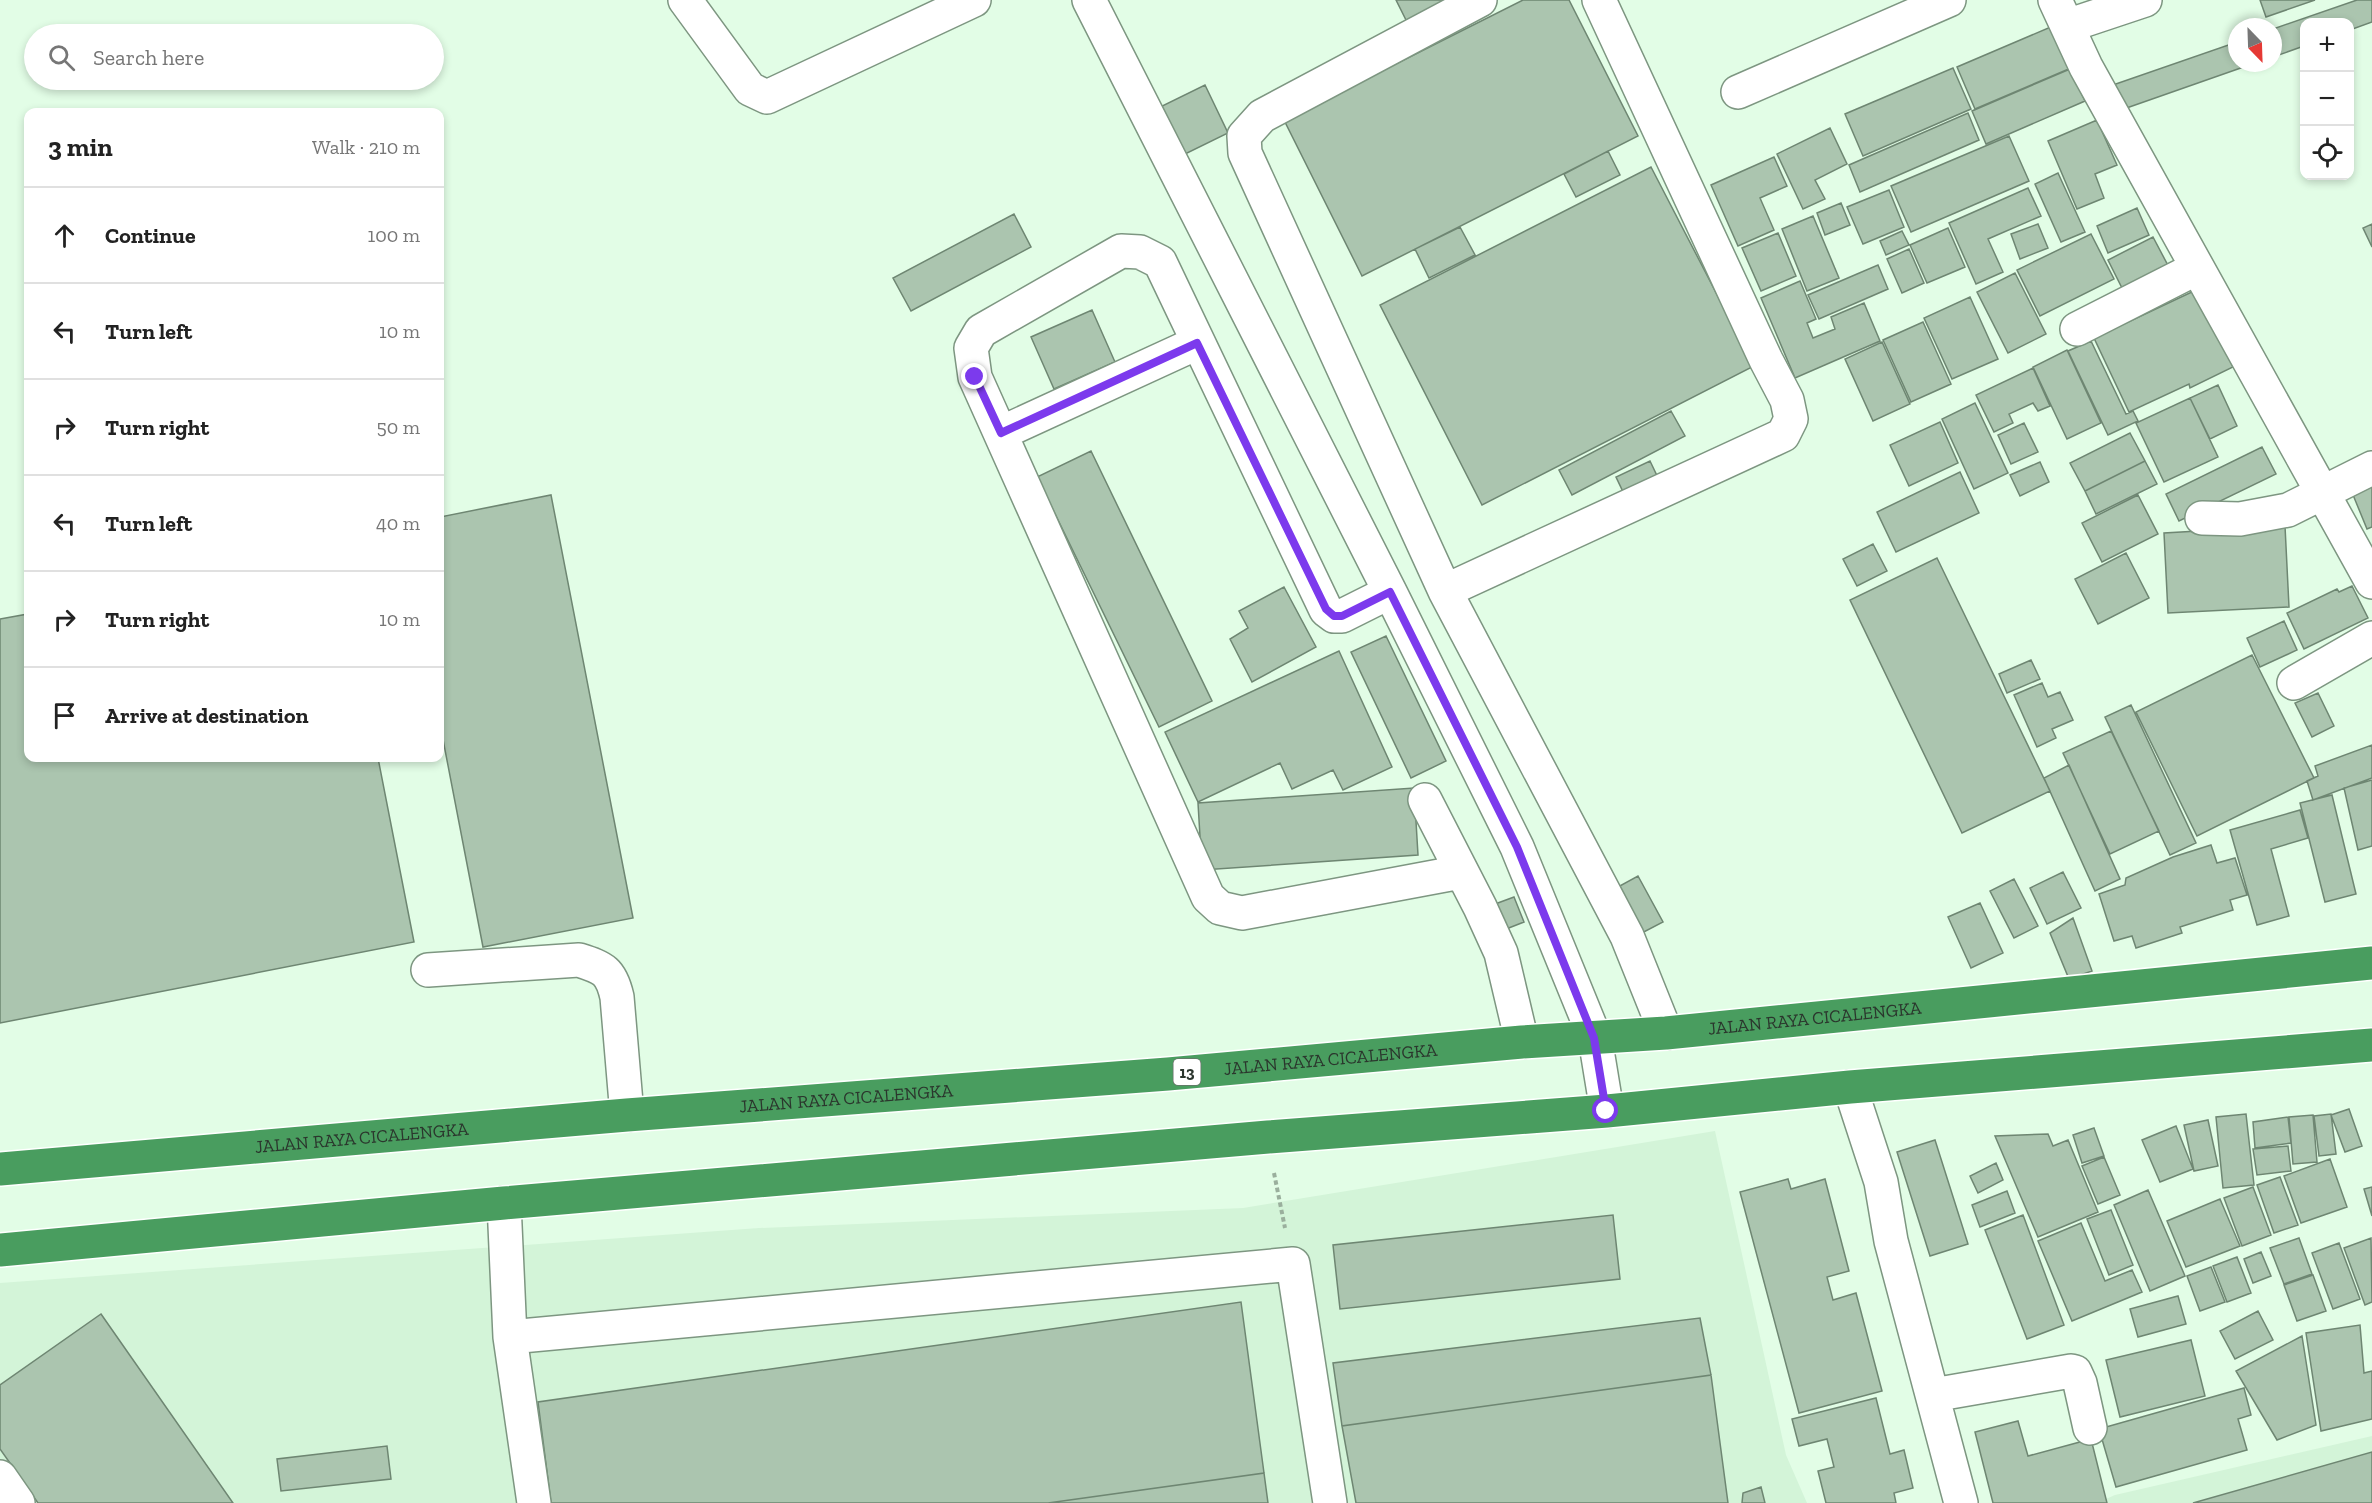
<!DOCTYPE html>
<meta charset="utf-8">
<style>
body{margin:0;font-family:"Zilla Slab",serif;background:#f6f6f6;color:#222}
.controls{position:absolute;right:18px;top:18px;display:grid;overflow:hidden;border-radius:12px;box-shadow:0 3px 9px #0003}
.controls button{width:54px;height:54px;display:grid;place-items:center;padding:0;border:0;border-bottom:2px solid #e0e0e0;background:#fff;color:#222;font:30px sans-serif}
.compass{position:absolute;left:2228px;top:18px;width:54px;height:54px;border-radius:50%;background:#fff;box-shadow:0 3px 9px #0003;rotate:157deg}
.stop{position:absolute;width:18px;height:18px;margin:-14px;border:4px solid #7c3aed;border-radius:50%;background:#fff}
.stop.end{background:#7c3aed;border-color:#fff;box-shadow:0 2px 6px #0008}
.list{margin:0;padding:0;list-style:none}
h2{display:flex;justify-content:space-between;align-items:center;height:78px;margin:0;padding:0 24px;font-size:26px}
h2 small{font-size:20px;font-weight:400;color:#767676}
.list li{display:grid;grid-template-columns:39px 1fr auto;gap:18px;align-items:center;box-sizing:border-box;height:96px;padding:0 24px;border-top:2px solid #e0e0e0}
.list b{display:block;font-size:22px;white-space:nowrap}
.list em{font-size:20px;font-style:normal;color:#767676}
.icon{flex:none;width:33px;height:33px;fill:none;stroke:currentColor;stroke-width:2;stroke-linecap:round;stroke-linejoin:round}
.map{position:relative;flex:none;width:2372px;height:1503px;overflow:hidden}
.search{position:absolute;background:#fff;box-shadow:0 3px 9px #0003;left:24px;top:24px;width:420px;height:66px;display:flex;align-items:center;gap:15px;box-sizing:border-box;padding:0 21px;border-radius:33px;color:#767676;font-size:22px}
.panel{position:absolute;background:#fff;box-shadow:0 3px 9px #0003;left:24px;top:108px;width:420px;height:654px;border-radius:12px}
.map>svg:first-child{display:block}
</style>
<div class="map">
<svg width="2372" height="1503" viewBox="0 0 2372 1503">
<rect width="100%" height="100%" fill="#e2fde6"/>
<path fill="#d3f4d8" d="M 1715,1131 L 1786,1455 L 1807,1503 L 0,1503 L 0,1283 L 759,1228 L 1243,1208 Z
M 2372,1436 L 2372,1503 L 2097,1503 L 2115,1495 Z"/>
<path fill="#abc5af" stroke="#6e8672" stroke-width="1.5" d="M 1396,0 L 1455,0 L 1408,24 Z
M 1523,0 L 1569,0 L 1638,136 L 1362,276 L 1284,120 Z
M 2260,0 L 2315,0 L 2266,17 Z
M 2357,0 L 2372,0 L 2372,22 L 2350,30 L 2350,22 L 2304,22 L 2304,46 L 2273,57 L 2273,29 Z
M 2053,26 L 2071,68 L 1975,109 L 1957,67 Z
M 2237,42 L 2237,63 L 2255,63 L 2118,111 L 2110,86 Z
M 1953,68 L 1971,109 L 1863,156 L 1845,114 Z
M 2070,69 L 2085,101 L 1986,144 L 1972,111 Z
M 1205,85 L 1228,133 L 1179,157 L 1156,109 Z
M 1968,113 L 1979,140 L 1860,192 L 1849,165 Z
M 2097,120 L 2117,165 L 2095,174 L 2104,198 L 2077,209 L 2048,141 Z
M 1830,128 L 1847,164 L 1815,180 L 1825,199 L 1803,209 L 1777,154 Z
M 2009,136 L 2029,181 L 1911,232 L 1891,186 Z
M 1608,151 L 1620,175 L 1576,197 L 1564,174 Z
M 1774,157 L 1787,186 L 1760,198 L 1774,230 L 1738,246 L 1711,185 Z
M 1651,167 L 1754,366 L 1482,505 L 1380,305 Z
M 2058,173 L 2085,232 L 2061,242 L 2035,184 Z
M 2028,188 L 2041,216 L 1988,239 L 2003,272 L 1976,284 L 1949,223 Z
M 1889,190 L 1904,227 L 1863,244 L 1847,207 Z
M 1841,203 L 1850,225 L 1825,235 L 1817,213 Z
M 2137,208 L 2149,235 L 2108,253 L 2097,226 Z
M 1014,214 L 1031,247 L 911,311 L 893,278 Z
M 1813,216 L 1839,278 L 1807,291 L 1782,229 Z
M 2038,224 L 2048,248 L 2020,259 L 2011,234 Z
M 2372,224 L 2372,247 L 2363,228 Z
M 1460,227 L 1475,255 L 1429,278 L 1415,249 Z
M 1948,228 L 1965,267 L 1927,283 L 1910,245 Z
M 1902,231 L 1909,245 L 1886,255 L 1880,241 Z
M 1778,233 L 1796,276 L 1761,291 L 1742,248 Z
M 2091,234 L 2114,279 L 2040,316 L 2017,270 Z
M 2153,237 L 2172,273 L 2126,296 L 2108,260 Z
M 1909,249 L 1924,283 L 1902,293 L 1887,259 Z
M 1878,265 L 1888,289 L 1819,319 L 1808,295 Z
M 2015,273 L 2046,334 L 2008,353 L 1977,292 Z
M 1800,281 L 1816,319 L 1807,323 L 1813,338 L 1835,329 L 1831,317 L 1864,303 L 1880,341 L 1795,378 L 1761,298 Z
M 2196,290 L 2233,367 L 2190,388 L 2189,384 L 2129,412 L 2094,338 Z
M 1970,297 L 1998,359 L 1952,379 L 1924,318 Z
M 1092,310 L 1115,362 L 1054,389 L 1031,337 Z
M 1923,322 L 1951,384 L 1911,402 L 1883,340 Z
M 2091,341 L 2126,414 L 2133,411 L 2138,421 L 2108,435 L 2068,351 Z
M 1882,342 L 1910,404 L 1873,421 L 1845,359 Z
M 2067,350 L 2101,423 L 2067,439 L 2033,367 Z
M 2033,368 L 2050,406 L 2038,411 L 2033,403 L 2009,414 L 2013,423 L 1994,432 L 1976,395 Z
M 2218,385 L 2237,426 L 2210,439 L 2190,398 Z
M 2190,398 L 2218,457 L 2164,482 L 2136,423 Z
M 1975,403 L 2008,473 L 1974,489 L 1942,419 Z
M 1671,411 L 1685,436 L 1572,495 L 1559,470 Z
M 1940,422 L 1958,463 L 1909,486 L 1890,445 Z
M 2024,423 L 2038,452 L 2011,464 L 1998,435 Z
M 2130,433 L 2145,461 L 2085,491 L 2070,463 Z
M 2262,447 L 2276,474 L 2179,521 L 2166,494 Z
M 1091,451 L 1212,701 L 1159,727 L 1037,477 Z
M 1650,461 L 1660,482 L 1626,498 L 1616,477 Z
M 2145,461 L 2157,484 L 2096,514 L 2085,491 Z
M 2040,462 L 2049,482 L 2020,496 L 2010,475 Z
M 1960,472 L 1979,513 L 1896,552 L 1877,512 Z
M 2372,481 L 2372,527 L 2367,529 L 2351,490 Z
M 551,495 L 633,918 L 483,947 L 440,724 L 440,517 Z
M 2138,495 L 2158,534 L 2102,562 L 2082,523 Z
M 2285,526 L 2289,607 L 2168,613 L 2164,533 Z
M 1873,544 L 1887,571 L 1857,586 L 1843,559 Z
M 2126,553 L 2149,598 L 2098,624 L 2075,579 Z
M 1937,558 L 2050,791 L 1962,833 L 1850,600 Z
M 2352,586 L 2368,618 L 2304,649 L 2287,613 L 2337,589 L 2339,592 Z
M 1284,587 L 1316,647 L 1252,682 L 1230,639 L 1248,628 L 1239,611 Z
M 28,614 L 28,758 L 378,758 L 414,942 L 0,1023 L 0,619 Z
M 2284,621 L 2297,650 L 2260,667 L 2247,638 Z
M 1386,636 L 1446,761 L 1411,778 L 1351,652 Z
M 1339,651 L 1392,767 L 1343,790 L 1333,770 L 1292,789 L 1280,763 L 1198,802 L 1165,732 Z
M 2252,655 L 2314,778 L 2197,836 L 2136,712 Z
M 2031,660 L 2040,679 L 2007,693 L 1999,674 Z
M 2042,683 L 2048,697 L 2060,692 L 2073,720 L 2052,729 L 2056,738 L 2037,747 L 2014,695 Z
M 2318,693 L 2334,726 L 2312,737 L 2295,703 Z
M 2131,705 L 2196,843 L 2170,855 L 2105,717 Z
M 2111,731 L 2159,831 L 2110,854 L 2063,753 Z
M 2372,745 L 2372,778 L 2313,800 L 2307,781 L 2318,776 L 2315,766 Z
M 2069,765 L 2120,879 L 2095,891 L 2044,778 Z
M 2372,780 L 2372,846 L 2358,850 L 2344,788 Z
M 1414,788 L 1418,855 L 1202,870 L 1198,803 Z
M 2332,795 L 2356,894 L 2325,902 L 2300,803 Z
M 2300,810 L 2308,838 L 2271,849 L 2289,916 L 2257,925 L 2230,830 Z
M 2211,845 L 2217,863 L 2235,858 L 2247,895 L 2230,900 L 2233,910 L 2180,927 L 2182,933 L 2136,948 L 2132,936 L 2114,941 L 2099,894 L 2125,885 L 2126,878 L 2173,857 Z
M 2063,872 L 2081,908 L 2047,924 L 2030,888 Z
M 1638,876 L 1663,922 L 1640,934 L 1616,888 Z
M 2014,879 L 2038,926 L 2014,938 L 1990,891 Z
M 1514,897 L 1524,922 L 1496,933 L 1487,907 Z
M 1980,903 L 2003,953 L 1971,968 L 1948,917 Z
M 2073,918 L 2092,971 L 2069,979 L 2050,933 Z
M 2349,1109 L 2362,1146 L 2345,1152 L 2331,1115 Z
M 2246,1114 L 2254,1185 L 2223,1188 L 2216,1117 Z
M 2331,1114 L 2336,1154 L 2319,1156 L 2314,1116 Z
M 2313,1115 L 2317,1162 L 2293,1164 L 2289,1117 Z
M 2288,1117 L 2291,1143 L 2255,1148 L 2253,1122 Z
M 2208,1120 L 2218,1166 L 2194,1171 L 2184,1125 Z
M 2176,1126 L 2193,1169 L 2160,1182 L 2142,1140 Z
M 2094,1128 L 2104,1156 L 2082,1163 L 2073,1135 Z
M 2048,1134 L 2053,1146 L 2068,1140 L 2098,1212 L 2038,1237 L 1995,1136 Z
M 1935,1140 L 1968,1244 L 1930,1256 L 1897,1152 Z
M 2288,1146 L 2291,1171 L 2257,1175 L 2253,1149 Z
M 2104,1157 L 2120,1195 L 2098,1204 L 2082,1166 Z
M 2330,1159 L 2347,1207 L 2301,1223 L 2284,1176 Z
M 1996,1163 L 2003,1180 L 1978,1193 L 1970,1176 Z
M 2280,1177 L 2298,1225 L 2274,1233 L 2257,1185 Z
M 1788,1179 L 1791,1189 L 1825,1179 L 1849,1271 L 1827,1277 L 1833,1300 L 1856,1293 L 1882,1391 L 1799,1413 L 1740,1192 Z
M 2253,1187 L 2271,1235 L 2242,1246 L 2224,1198 Z
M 2372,1187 L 2372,1216 L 2364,1189 Z
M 2148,1190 L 2185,1276 L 2150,1291 L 2114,1205 Z
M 2007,1191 L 2015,1213 L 1980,1227 L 1972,1205 Z
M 2220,1199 L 2240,1246 L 2186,1267 L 2167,1221 Z
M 2111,1210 L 2133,1265 L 2109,1275 L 2087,1219 Z
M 1613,1215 L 1620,1279 L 1340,1309 L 1333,1245 Z
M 2023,1215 L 2064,1325 L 2027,1339 L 1985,1230 Z
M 2081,1223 L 2105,1281 L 2132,1270 L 2142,1292 L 2072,1321 L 2038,1241 Z
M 2299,1238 L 2312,1274 L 2284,1284 L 2270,1248 Z
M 2371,1238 L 2372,1302 L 2365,1305 L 2344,1248 Z
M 2339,1243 L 2360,1299 L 2333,1309 L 2312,1253 Z
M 2261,1252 L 2271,1276 L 2253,1283 L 2244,1259 Z
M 2237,1257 L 2251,1293 L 2227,1302 L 2213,1266 Z
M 2211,1267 L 2225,1302 L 2200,1311 L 2187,1276 Z
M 2313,1275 L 2326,1311 L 2297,1321 L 2284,1285 Z
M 2178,1296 L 2186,1324 L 2138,1337 L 2130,1309 Z
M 1241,1302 L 1264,1473 L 1048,1503 L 551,1503 L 538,1402 Z
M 2258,1311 L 2273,1340 L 2235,1359 L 2220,1331 Z
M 101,1314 L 233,1503 L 38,1503 L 0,1449 L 0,1385 Z
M 1700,1318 L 1711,1375 L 1342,1426 L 1333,1363 Z
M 2360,1325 L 2364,1373 L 2372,1371 L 2372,1419 L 2321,1431 L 2306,1333 Z
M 2302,1336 L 2316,1425 L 2277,1440 L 2236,1371 Z
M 2191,1340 L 2205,1396 L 2120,1417 L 2106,1360 Z
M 1711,1375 L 1728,1503 L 1356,1503 L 1342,1426 Z
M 2244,1388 L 2251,1415 L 2238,1419 L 2247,1450 L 2116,1487 L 2099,1429 Z
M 1876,1398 L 1890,1454 L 1904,1450 L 1913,1488 L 1894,1493 L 1896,1503 L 1826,1503 L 1818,1471 L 1834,1467 L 1827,1439 L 1799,1446 L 1792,1419 Z
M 2018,1421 L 2028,1456 L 2091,1439 L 2107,1503 L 1993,1503 L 1975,1432 Z
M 387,1446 L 391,1479 L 281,1491 L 277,1459 Z
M 2372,1452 L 2372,1503 L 2193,1503 Z
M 1264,1473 L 1268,1503 L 1048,1503 Z
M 1761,1487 L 1765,1503 L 1742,1503 L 1743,1493 Z"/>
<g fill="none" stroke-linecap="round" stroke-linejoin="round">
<defs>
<path id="minor" d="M 685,0 L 750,89 L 767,97 L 974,0
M 1089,0 L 1390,592 L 1517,847 L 1595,1038 L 1607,1111
M 1480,0 L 1262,116 L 1244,136 L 1245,153 L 1445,591 L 1627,936 L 1666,1033
M 2055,0 L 2086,67 L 2372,582
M 2067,26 L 2145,0
M 1738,92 L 1949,0
M 2077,329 L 2197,268
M 1001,433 L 1197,343
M 2202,518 L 2240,519 L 2288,510 L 2372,468
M 1445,591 L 1783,435 L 1791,419 L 1787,400 L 1766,360 L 1599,0
M 1390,592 L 1342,616 L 1334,616 L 1326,610 L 1160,262 L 1140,252 L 1121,251 L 981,331 L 971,348 L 975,377 L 1208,897 L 1220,908 L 1242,913 L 1461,872
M 2294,683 L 2372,638
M 1425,800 L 1480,907 L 1501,953 L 1522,1042
M 428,970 L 579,960 C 604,968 611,971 617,997 L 627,1115
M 1850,1087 L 1881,1182 L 1891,1241 L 1961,1503
M 504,1203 L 510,1337 L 534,1503
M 510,1337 L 1293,1264 L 1330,1503
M 1933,1395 L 2071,1371 L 2075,1372 L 2080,1383 L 2090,1428
M 0,1477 L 18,1503"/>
<g id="highway">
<path id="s1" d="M 0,1169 L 627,1115 L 1168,1074 L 1522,1042 L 1666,1033 L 2372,963"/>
<path d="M 0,1250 L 504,1203 L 1268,1137 L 1607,1111 L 1850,1087 L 2372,1045"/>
</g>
</defs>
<use href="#minor" stroke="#7d9681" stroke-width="36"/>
<use href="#highway" stroke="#fff" stroke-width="36"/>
<path stroke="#9aaf9d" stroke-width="4" stroke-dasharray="4.5 3" stroke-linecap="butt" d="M 1274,1173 L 1285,1228"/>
<use href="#minor" stroke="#fff" stroke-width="33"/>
<use href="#highway" stroke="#499d5f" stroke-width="33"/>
</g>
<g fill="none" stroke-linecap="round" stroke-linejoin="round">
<path stroke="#7c3aed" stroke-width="8" d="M 975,377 L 1001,433 L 1197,343 L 1326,609 L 1334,616 L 1342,616 L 1390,592 L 1517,847 L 1594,1038 L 1606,1111"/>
</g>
<g text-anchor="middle" stroke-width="5" stroke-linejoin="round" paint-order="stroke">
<rect fill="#fff" stroke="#6b726c" stroke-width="1.5" x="1173.5" y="1059" width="27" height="26" rx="4.5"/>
<g font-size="16" font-weight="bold" fill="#2b362d">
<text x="1187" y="1078">13</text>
</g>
<g font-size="18" fill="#2b362d" stroke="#fff">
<text dy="6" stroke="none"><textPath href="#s1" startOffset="1821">JALAN RAYA CICALENGKA</textPath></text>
<text dy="6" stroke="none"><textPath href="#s1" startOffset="1335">JALAN RAYA CICALENGKA</textPath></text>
<text dy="6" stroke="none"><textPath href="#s1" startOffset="849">JALAN RAYA CICALENGKA</textPath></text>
<text dy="6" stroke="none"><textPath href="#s1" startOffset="363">JALAN RAYA CICALENGKA</textPath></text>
</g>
</g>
</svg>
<div class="controls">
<button>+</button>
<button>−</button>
<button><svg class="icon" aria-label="locate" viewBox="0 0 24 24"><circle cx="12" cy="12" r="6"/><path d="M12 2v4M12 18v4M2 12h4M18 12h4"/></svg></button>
</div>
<svg class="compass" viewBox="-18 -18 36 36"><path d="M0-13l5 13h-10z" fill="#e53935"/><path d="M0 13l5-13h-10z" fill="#767676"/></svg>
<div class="stop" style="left:1606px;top:1111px"></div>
<div class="stop end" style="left:975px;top:377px"></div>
<div class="search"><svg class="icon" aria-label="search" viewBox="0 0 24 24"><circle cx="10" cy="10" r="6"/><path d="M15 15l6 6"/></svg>Search here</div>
<section class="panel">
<h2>3 min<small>Walk · 210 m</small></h2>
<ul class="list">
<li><svg class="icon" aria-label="ahead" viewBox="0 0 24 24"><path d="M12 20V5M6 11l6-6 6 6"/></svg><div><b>Continue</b></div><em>100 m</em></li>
<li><svg class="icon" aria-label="left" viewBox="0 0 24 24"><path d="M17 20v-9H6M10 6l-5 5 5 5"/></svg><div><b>Turn left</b></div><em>10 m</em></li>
<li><svg class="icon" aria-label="right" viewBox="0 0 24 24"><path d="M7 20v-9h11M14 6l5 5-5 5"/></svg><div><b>Turn right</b></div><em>50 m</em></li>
<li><svg class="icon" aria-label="left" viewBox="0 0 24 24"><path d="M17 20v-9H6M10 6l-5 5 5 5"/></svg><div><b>Turn left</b></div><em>40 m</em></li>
<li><svg class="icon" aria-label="right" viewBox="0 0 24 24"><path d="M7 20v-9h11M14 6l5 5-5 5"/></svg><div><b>Turn right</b></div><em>10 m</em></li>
<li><svg class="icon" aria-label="arrive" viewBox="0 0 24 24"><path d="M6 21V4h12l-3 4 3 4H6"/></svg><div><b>Arrive at destination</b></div></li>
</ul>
</section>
</div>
